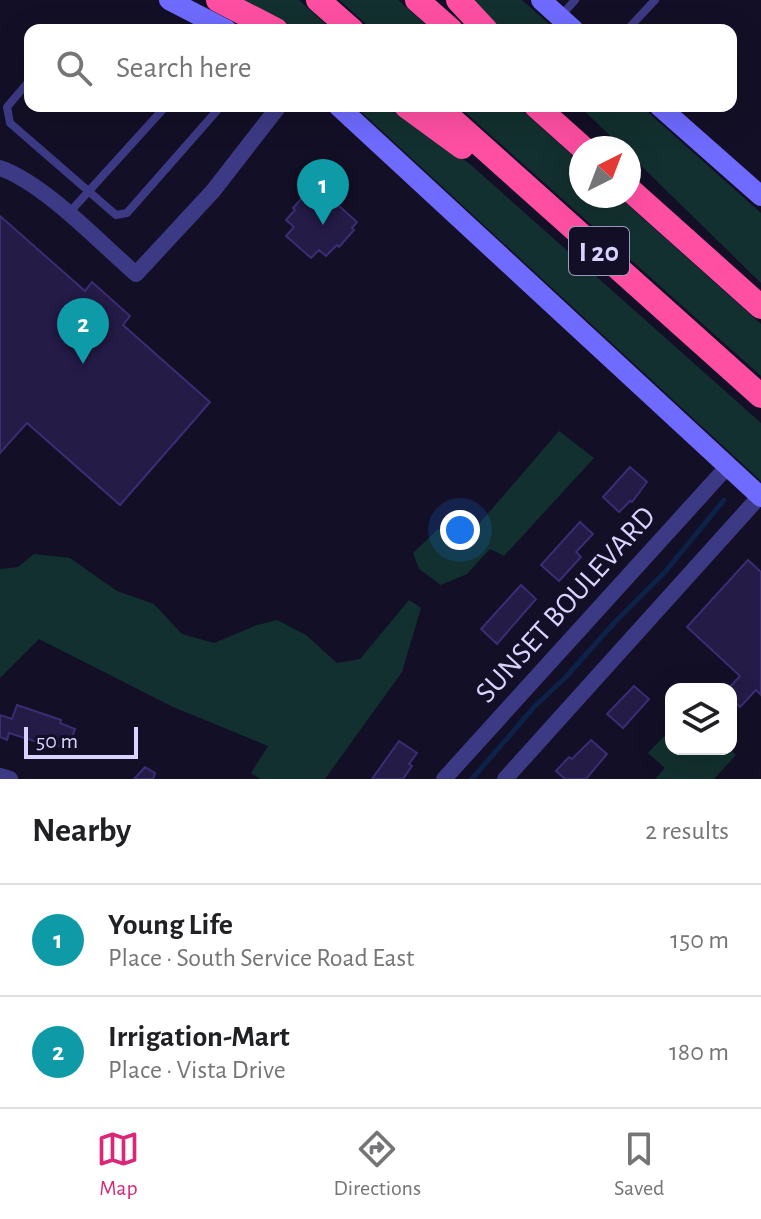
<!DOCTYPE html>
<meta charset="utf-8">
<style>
body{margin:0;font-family:"Alegreya Sans",sans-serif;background:#f6f6f6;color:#202124}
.controls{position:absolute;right:24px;bottom:24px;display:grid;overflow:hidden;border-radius:16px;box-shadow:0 8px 32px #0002}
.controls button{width:72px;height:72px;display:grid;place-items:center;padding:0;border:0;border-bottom:2px solid #e0e0e0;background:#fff;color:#202124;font:40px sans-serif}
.compass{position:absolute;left:569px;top:136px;width:72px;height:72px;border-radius:50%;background:#fff;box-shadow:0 8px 32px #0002;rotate:42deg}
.scale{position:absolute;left:24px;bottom:20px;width:114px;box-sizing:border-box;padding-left:8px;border:4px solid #d9d4ff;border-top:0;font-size:22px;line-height:28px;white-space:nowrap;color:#d9d4ff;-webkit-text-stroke:6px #130f26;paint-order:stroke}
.you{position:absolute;left:460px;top:530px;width:28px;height:28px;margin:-20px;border:6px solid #fff;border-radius:50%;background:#1a73e8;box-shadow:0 0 0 12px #1a73e833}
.badge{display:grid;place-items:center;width:52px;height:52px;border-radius:50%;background:#db2777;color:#fff;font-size:26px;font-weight:700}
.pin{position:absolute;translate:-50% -66px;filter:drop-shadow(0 2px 4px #0008)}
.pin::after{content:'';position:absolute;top:42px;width:28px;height:24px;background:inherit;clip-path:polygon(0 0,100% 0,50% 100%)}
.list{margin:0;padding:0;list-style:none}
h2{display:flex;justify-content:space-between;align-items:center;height:104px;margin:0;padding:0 32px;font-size:34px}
h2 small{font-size:26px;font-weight:400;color:#757577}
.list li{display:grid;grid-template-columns:52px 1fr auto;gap:24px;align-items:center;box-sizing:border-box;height:112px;padding:0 32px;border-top:2px solid #e0e0e0}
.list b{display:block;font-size:30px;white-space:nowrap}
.list p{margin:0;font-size:26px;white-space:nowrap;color:#757577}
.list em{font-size:26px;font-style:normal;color:#757577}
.icon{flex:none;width:44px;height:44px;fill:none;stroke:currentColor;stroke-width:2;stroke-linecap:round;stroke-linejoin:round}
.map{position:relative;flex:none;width:761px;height:779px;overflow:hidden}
.search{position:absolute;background:#fff;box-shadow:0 8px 32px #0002;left:24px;right:24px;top:24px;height:88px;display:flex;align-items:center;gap:20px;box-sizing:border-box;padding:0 28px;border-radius:16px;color:#757577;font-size:30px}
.sheet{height:328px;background:#fff}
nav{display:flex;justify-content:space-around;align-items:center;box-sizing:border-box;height:112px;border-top:2px solid #e0e0e0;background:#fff;font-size:22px;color:#757577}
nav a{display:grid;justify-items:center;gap:4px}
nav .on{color:#db2777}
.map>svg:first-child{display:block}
</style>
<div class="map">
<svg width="761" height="779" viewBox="0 0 761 779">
<rect width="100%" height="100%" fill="#130f26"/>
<path fill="#12302f" d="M 236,0 L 299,0 L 332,30 L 299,30 Z
M 339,0 L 398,0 L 432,30 L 373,30 Z
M 473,0 L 522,0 L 556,30 L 502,30 Z
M 355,106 L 390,106 L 471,165 L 761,423 L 761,481 Z
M 458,106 L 517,106 L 581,163 L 581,196 L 618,196 L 761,324 L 761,376 Z
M 579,106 L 641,106 L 761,213 L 761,283 L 629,154 L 629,148 L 623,148 Z
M 559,431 L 594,458 L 504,556 L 490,549 L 467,574 L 441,585 L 419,569 L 413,553 L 438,529 L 460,546 Z
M 34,554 L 70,558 L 117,591 L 154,604 L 182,634 L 214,643 L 257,625 L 277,620 L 306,635 L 337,663 L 360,659 L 409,600 L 421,608 L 402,672 L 325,779 L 260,779 L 251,773 L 268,746 L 173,707 L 39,639 L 0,678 L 0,569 L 18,567 Z
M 671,729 L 671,749 L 730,749 L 736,755 L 714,779 L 655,779 L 665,768 L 648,753 Z"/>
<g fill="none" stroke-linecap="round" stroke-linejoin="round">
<path stroke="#0c2248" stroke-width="5" d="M 472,779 L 535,706 L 564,679 L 615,622 L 665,572 L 724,500"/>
</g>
<path fill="#241b47" stroke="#3b2d73" stroke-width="2" d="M 317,186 L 357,222 L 352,228 L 354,230 L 339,247 L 337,245 L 326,256 L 319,250 L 311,258 L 286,236 L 294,227 L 286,220 L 295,210 L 293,208 L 309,190 L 312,192 Z
M 0,216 L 85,291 L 92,282 L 130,316 L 123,325 L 210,402 L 120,505 L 27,423 L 0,453 Z
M 630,467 L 647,482 L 632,502 L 630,501 L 619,512 L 603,497 Z
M 580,522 L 593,534 L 576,552 L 581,557 L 559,581 L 541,565 Z
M 748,560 L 761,572 L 761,695 L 756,690 L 740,707 L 731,698 L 731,689 L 728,689 L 740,676 L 687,627 Z
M 521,585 L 536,599 L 497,644 L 481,629 Z
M 634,686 L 649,699 L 623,728 L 607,714 Z
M 17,705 L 61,720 L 60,723 L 75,729 L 68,749 L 54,744 L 53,747 L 9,733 L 7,740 L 0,737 L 0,715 L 12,719 Z
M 591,740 L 607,754 L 586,779 L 565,779 L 556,771 L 569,757 L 572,759 Z
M 399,741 L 417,753 L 409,764 L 412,766 L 403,779 L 372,779 Z
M 145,767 L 155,773 L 153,779 L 134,779 Z"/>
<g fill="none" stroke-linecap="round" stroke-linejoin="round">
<path stroke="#3d3a85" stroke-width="8" d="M 560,17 L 575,0
M 627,30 L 655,0
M 30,80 L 7,107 L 10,123 L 116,215 L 127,213 L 221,106
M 68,214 L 166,106"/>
<path stroke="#3d3a85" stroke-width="16" d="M 0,168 C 44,183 100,243 136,274 L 213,191 L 279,106
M 0,776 L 10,779
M 444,779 L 727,467
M 505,779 L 760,496"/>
<path stroke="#6f6bff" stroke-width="20" d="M 169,0 L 227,30
M 541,0 L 574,30
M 338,106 L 761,497
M 659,106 L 761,196"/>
<path stroke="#ff4fa3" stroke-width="24" d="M 218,0 L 276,30
M 318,0 L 352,30
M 417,0 L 451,30
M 458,0 L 486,30
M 406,106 L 462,147
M 437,106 L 761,396
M 536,106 L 583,148
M 629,189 L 761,307"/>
</g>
<g text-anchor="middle" stroke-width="6" stroke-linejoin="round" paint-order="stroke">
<rect fill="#130f26" stroke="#9e99be" stroke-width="2" x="569" y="227" width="60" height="48" rx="6"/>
<g font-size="28" font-weight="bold" fill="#d9d4ff">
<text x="599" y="261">I 20</text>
</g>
<g font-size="30" fill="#d9d4ff" stroke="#130f26">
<text transform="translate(565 604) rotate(-48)" y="10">SUNSET BOULEVARD</text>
</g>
</g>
</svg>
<div class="controls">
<button><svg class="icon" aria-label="layers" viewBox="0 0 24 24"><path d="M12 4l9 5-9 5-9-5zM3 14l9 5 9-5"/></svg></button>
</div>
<svg class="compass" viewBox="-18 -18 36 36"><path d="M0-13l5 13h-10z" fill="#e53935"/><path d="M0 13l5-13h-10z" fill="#757577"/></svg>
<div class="scale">50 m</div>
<div class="you"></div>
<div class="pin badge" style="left:323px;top:225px;background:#0f9aa8">1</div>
<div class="pin badge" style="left:83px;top:364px;background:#0f9aa8">2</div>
<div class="search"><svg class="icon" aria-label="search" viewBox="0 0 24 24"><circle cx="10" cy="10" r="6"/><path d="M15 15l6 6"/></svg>Search here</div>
</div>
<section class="sheet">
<h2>Nearby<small>2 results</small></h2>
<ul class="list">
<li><span class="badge" style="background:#0f9aa8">1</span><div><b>Young Life</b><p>Place · South Service Road East</p></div><em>150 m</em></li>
<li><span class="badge" style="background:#0f9aa8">2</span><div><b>Irrigation-Mart</b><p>Place · Vista Drive</p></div><em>180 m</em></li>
</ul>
</section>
<nav>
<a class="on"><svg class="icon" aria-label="map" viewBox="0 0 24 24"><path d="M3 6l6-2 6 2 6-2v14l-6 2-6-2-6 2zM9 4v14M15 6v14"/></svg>Map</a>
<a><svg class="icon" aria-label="directions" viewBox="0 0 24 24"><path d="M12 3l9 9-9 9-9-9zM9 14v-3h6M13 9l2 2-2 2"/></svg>Directions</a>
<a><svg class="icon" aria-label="saved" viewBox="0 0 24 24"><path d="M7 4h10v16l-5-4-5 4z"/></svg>Saved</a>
</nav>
